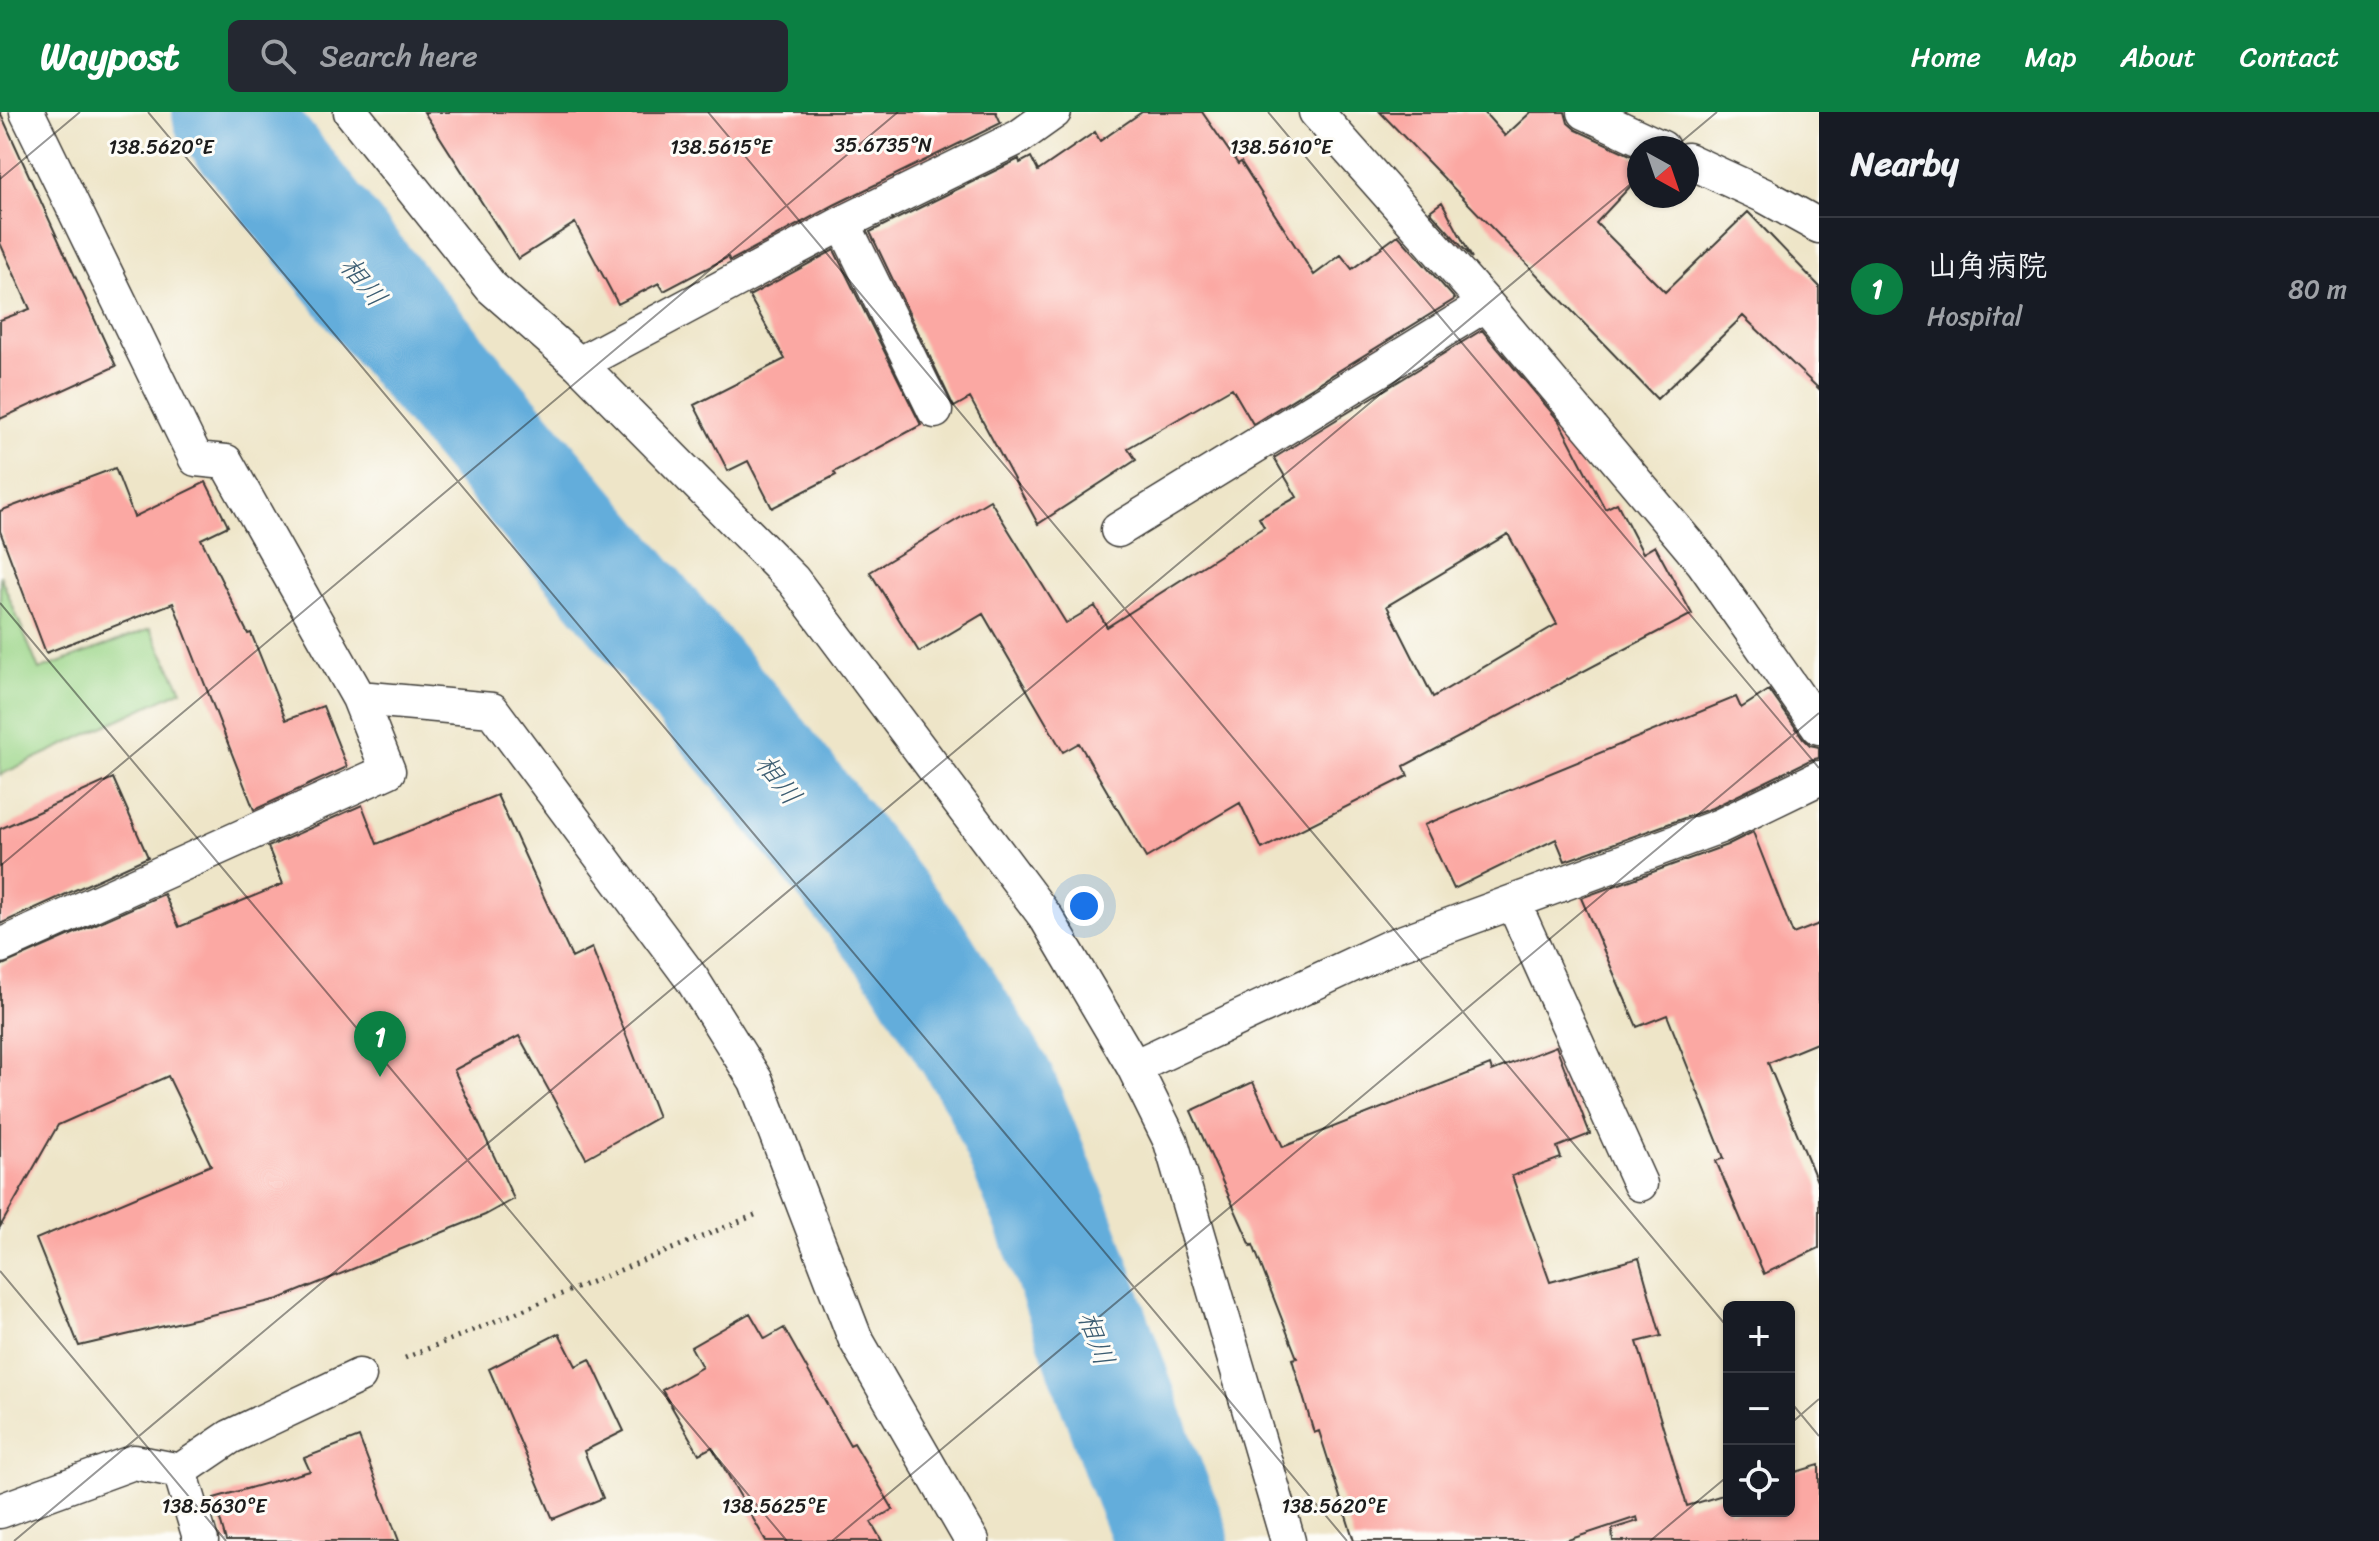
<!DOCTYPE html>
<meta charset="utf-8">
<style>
body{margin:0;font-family:Sriracha,"Klee One",sans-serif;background:#242831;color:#f1f3f6}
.controls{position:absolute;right:24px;bottom:24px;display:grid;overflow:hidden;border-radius:12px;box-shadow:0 2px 6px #0004}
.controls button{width:72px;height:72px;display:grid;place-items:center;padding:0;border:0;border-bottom:2px solid #363941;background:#171b24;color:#f1f3f6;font:40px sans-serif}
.compass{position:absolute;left:1627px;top:24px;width:72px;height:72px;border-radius:50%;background:#171b24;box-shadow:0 2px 6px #0004;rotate:140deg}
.you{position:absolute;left:1084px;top:794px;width:28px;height:28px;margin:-20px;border:6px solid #fff;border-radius:50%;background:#1a73e8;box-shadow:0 0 0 12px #1a73e833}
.badge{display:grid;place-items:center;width:52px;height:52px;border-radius:50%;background:#0b8043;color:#fff;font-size:26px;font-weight:700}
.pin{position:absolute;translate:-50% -66px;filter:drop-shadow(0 2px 4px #0008)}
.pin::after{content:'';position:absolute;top:42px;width:28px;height:24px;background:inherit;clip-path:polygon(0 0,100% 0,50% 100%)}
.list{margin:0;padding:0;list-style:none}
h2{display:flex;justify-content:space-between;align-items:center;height:104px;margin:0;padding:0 32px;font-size:34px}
h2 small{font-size:26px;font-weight:400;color:#9ea1a6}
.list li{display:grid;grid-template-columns:52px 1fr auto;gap:24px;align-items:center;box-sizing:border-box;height:144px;padding:0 32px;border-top:2px solid #363941}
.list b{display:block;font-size:30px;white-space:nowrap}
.list p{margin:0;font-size:26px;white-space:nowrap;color:#9ea1a6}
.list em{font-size:26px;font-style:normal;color:#9ea1a6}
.icon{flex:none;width:44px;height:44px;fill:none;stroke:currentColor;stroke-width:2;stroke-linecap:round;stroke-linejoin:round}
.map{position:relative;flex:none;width:1819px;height:1429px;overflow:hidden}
header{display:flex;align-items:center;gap:48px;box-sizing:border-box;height:112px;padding:0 40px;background:#0b8043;color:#fff}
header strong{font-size:38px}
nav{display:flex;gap:44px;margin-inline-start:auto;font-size:28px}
.search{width:560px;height:72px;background:#242831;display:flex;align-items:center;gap:20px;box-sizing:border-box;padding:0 28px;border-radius:12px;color:#9ea1a6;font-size:30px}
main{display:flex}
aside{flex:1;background:#171b24}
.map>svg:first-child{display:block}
</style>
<header>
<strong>Waypost</strong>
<div class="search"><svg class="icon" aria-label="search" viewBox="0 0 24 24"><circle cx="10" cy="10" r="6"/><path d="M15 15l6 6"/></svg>Search here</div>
<nav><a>Home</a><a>Map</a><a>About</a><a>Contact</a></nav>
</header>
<main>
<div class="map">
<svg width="1819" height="1429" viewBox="0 0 1819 1429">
<rect width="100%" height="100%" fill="#fdfcf7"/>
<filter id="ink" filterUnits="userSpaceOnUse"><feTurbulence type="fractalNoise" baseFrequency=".0125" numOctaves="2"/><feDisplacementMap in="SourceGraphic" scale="16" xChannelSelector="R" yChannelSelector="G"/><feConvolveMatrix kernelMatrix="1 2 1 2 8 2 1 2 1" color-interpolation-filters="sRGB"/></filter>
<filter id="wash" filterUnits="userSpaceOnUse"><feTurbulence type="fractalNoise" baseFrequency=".006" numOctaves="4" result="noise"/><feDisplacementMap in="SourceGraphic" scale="32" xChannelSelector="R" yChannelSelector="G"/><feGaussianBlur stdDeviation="1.8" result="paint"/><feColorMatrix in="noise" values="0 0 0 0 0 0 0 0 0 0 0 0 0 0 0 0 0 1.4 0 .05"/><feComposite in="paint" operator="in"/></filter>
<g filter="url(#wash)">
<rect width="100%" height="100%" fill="#eee5c8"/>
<path fill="#9bd689" stroke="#5c7952" stroke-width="2" d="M 0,463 L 39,558 L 150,517 L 182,578 L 0,663 Z"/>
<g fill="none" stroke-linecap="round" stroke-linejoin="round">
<path stroke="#63addb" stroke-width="114" d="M 229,0 L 384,195 L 754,636 L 919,847 L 998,974 L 1052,1104 L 1140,1349 L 1172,1429"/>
</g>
<g id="blocks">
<path fill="#fba8a3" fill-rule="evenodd" d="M 0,0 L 116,254 L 0,307 L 0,208 L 30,197 L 0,131 Z
M 424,0 L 996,0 L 1001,11 L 834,93 L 730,149 L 728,145 L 664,179 L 659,171 L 618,192 L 575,111 L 518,147 Z
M 1142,0 L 1202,0 L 1238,52 L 1241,50 L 1314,163 L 1341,143 L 1352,157 L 1398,123 L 1455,187 L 1253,312 L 1232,276 L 1128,336 L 1136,348 L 1038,412 L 970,286 L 954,295 L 870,120 L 1019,47 L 1020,51 L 1031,45 L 1038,59 L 1095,20 L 1100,29 Z
M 1380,0 L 1484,0 L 1505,24 L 1531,0 L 1565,0 L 1568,11 L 1576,18 L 1639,47 L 1639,65 L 1596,111 L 1665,180 L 1748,100 L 1819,174 L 1819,277 L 1743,204 L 1657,287 Z
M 1442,90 L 1472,146 L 1430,99 Z
M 834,138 L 921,313 L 834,360 L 836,363 L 772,396 L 748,349 L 728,359 L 694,293 L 785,247 L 749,184 Z
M 1482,218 L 1559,309 L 1605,397 L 1617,391 L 1643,441 L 1655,434 L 1692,502 L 1404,654 L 1408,664 L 1262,737 L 1240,691 L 1146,746 L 1079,631 L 1063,640 L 983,502 L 919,540 L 870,460 L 990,388 L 1066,511 L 1095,494 L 1107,515 L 1264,415 L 1259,406 L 1297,385 L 1274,346 ZM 1508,422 L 1557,512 L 1433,585 L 1387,494 Z
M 115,356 L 134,405 L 206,370 L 228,414 L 201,427 L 248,522 L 251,521 L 286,608 L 323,594 L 347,655 L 254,698 L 173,491 L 46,541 L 0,419 L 0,399 Z
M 1769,578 L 1803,626 L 1810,633 L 1819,635 L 1819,646 L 1810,648 L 1712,696 L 1565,749 L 1556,727 L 1454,777 L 1424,713 L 1736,585 L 1741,596 Z
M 113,666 L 148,745 L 0,812 L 0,717 Z
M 497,683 L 572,846 L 592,836 L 658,1005 L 586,1046 L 519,924 L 454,958 L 514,1087 L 485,1103 L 279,1187 L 79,1234 L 36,1127 L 211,1053 L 168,964 L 58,1013 L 0,1115 L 0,854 L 164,782 L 179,815 L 283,772 L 268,735 L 362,693 L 377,732 Z
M 1753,720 L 1793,822 L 1819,812 L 1819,930 L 1768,951 L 1819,1074 L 1819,1136 L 1764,1162 L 1716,1049 L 1724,1046 L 1667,903 L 1637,915 L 1581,786 L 1727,733 Z
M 1556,934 L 1590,1022 L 1557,1035 L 1561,1046 L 1512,1064 L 1550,1170 L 1639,1146 L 1661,1224 L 1637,1230 L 1687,1394 L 1729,1381 L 1729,1399 L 1789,1399 L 1789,1362 L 1819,1353 L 1819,1429 L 1613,1429 L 1612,1417 L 1638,1409 L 1637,1405 L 1565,1429 L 1354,1429 L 1319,1319 L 1314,1321 L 1292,1247 L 1297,1246 L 1253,1133 L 1251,1134 L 1191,999 L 1253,970 L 1283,1035 L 1490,953 L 1492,959 Z
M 750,1201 L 765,1227 L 784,1216 L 850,1333 L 854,1331 L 893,1397 L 871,1410 L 882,1429 L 766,1429 L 712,1335 L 699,1342 L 662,1278 L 702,1255 L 691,1235 Z
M 559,1221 L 576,1254 L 590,1247 L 624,1319 L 584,1339 L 603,1386 L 553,1407 L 489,1257 Z
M 359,1325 L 399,1429 L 226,1429 L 214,1386 L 310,1359 L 304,1346 Z"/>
</g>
</g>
<g filter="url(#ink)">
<use href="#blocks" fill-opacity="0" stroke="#3c3a36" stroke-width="2"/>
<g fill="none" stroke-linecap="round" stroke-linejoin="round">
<defs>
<path id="lane" d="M 27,0 L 196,347 L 226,350 L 359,586 L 492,598 L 692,867 L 756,969 L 855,1226 L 972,1429
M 351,0 L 491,175 L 579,252 L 793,468 L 1047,807 L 1134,955 L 1171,1030 L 1288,1429
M 1316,0 L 1486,192 L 1703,450 L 1819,615
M 1585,0 L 1662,36
M 1687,48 L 1765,84 L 1819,114
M 843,111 L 935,299
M 579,252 L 843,111 L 1019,25 L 1054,0
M 1118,418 L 1486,192
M 1513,790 L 1640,1072
M 0,834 L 388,659 L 359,586
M 1134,955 L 1390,835 L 1720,714 L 1819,666
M 180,1359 L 230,1325 L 359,1264
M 0,1399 L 134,1350 L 180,1359 L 201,1429"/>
</defs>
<use href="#lane" stroke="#3c3a36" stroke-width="37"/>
<path stroke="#3c3a36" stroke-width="5" stroke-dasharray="2 6" stroke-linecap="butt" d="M 405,1246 L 755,1103"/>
<use href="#lane" stroke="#fff" stroke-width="34"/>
</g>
</g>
<path fill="none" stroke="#1c1c1c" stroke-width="2" stroke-opacity="0.45" d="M 148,0 L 1347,1429M 708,0 L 1729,1217M 1268,0 L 1819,656M 1674,36 L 1717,0M 0,67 L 80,0M 0,491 L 787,1429M 0,754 L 898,0M 0,1159 L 226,1429M 1789,1288 L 1819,1324M 1789,1313 L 1819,1287M 14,1429 L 1639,65M 832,1429 L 1819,601M 1650,1429 L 1729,1363"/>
<g text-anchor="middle" stroke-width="6" stroke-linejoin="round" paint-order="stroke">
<g font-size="28" font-style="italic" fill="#3c5d72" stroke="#fdfcf7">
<text transform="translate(364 169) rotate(51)" y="10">相川</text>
<text transform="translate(779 667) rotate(52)" y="10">相川</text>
<text transform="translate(1097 1226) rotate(70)" y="10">相川</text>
</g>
</g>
<g font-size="20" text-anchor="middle" fill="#1c1c1c" stroke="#fdfcf7" stroke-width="6" stroke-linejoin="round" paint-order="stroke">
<text x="883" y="40">35.6735°N</text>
<text x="161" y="42">138.5620°E</text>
<text x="721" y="42">138.5615°E</text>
<text x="1281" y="42">138.5610°E</text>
<text x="214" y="1401">138.5630°E</text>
<text x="774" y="1401">138.5625°E</text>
<text x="1334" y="1401">138.5620°E</text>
</g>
</svg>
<div class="controls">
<button>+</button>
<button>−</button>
<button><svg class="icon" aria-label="locate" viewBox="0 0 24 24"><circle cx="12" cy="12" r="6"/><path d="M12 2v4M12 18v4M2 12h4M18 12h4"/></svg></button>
</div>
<svg class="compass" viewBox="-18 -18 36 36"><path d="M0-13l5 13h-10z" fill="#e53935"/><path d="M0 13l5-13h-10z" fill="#9ea1a6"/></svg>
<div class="you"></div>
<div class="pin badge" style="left:380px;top:965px">1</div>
</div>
<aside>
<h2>Nearby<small></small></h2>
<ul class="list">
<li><span class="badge">1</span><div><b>山角病院</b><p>Hospital</p></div><em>80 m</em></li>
</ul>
</aside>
</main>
